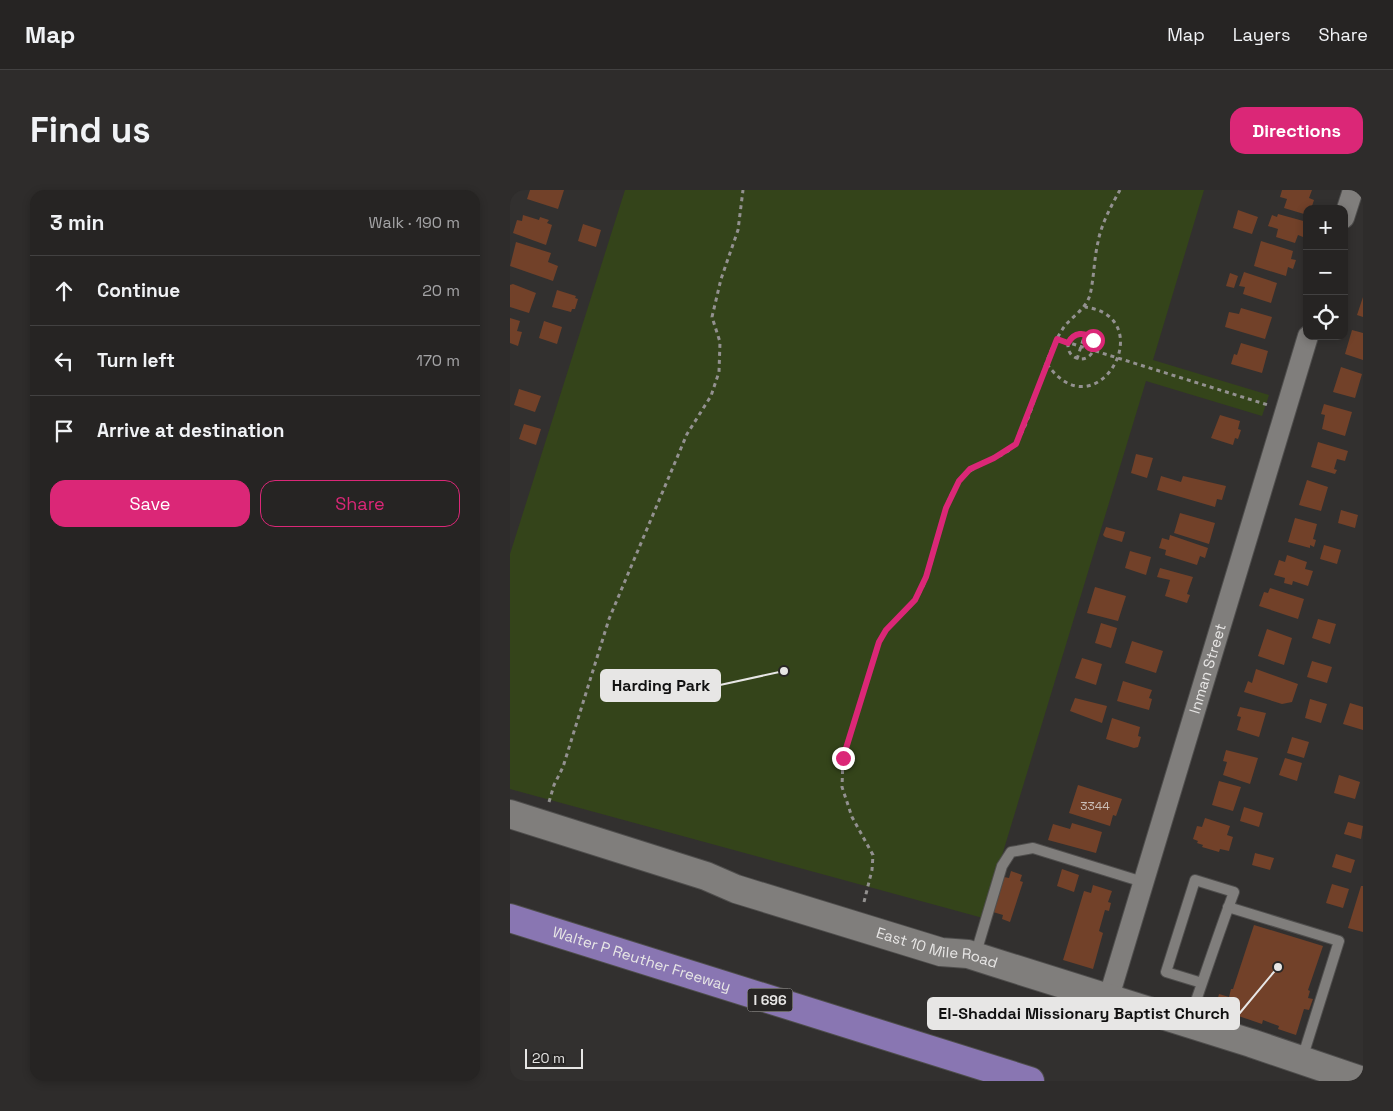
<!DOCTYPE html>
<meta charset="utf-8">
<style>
body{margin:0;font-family:"Space Grotesk",sans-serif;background:#2e2c2b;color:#f1f3f6}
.controls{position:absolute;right:15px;top:15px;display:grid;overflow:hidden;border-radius:10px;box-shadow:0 2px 8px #0003}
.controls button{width:45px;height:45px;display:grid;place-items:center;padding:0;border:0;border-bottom:1px solid #424141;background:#262423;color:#f1f3f6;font:25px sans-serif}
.scale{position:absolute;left:15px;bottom:12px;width:58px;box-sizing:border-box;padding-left:5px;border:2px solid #e7e6e5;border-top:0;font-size:14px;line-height:18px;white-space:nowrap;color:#e7e6e5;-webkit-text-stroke:4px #282625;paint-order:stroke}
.stop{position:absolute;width:15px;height:15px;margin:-11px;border:4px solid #db2777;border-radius:50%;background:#fff}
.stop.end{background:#db2777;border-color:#fff;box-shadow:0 1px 5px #0008}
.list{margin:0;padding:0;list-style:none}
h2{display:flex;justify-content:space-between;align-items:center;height:65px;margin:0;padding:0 20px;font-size:21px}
h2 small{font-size:16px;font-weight:400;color:#a4a4a6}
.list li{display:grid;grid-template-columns:32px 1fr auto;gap:15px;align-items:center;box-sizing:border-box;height:70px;padding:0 20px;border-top:1px solid #424141}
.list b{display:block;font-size:19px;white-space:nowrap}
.list em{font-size:16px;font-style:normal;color:#a4a4a6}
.actions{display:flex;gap:10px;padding:15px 20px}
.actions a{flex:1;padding:11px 0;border:1px solid #db2777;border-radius:15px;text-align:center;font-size:18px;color:#db2777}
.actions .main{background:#db2777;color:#fff}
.icon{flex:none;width:28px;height:28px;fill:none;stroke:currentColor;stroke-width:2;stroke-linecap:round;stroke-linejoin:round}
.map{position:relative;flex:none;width:853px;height:891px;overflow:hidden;border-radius:15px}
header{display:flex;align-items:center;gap:30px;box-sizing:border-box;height:70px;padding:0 25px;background:#262423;border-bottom:1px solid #424141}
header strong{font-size:24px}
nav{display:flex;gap:28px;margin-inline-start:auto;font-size:18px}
.intro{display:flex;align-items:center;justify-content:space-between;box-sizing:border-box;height:120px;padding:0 30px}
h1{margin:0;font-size:35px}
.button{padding:12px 22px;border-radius:15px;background:#db2777;color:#fff;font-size:18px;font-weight:700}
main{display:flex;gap:30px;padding:0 30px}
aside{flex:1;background:#262423;border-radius:15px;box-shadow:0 2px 8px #0003}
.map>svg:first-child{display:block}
</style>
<header>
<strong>Map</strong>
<nav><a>Map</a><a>Layers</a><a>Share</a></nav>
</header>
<div class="intro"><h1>Find us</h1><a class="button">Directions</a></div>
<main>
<aside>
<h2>3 min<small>Walk · 190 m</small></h2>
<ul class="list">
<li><svg class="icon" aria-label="ahead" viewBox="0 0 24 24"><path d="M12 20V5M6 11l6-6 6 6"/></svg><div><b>Continue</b></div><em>20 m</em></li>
<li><svg class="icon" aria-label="left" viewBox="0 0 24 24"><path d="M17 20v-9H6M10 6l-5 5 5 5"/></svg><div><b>Turn left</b></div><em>170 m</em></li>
<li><svg class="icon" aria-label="arrive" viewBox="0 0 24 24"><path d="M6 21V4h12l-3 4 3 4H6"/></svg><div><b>Arrive at destination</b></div></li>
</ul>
<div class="actions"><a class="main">Save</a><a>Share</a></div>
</aside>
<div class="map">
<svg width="853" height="891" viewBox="0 0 853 891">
<rect width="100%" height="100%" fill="#32302f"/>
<path fill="#34441a" d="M 115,0 L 694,0 L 643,170 L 759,205 L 752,226 L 636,191 L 473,728 L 0,599 L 0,364 Z"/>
<path fill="#724129" d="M 20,0 L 54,0 L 48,19 L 17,9 Z
M 772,0 L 802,0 L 799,8 L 804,10 L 801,19 L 797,19 L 794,24 L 774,18 L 777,9 L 770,7 Z
M 728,20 L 748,27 L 742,44 L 723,38 Z
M 768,24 L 797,32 L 793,47 L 788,45 L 785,53 L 766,47 L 768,39 L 758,36 L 762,25 L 767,27 Z
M 13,25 L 29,30 L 30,27 L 39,30 L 37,33 L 42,35 L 36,55 L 3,43 L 7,30 L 12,31 Z
M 73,34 L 91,40 L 86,57 L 68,51 Z
M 751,51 L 783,61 L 781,69 L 786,70 L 783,79 L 778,77 L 776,86 L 744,76 Z
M 6,52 L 41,63 L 38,72 L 48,76 L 43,91 L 0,76 Z
M 734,82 L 767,93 L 761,113 L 733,104 L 735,97 L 729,96 Z
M 720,83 L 728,86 L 724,98 L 716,96 Z
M 3,94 L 26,103 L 19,123 L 0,117 L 0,95 Z
M 47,100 L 66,106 L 65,108 L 68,109 L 65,119 L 62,119 L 61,122 L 42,117 Z
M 853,107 L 853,127 L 847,125 Z
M 731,118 L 762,127 L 755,149 L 715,137 L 719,122 L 729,124 Z
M 0,128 L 10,131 L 7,141 L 12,142 L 8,156 L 0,153 Z
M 34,131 L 52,137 L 47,154 L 29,148 Z
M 842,140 L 853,143 L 853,170 L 835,164 Z
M 731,153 L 758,161 L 752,183 L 721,174 L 724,164 L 727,165 Z
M 831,177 L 852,184 L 845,208 L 823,202 Z
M 9,199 L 31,206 L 25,222 L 4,215 Z
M 814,214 L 842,222 L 835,246 L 812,239 L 815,225 L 811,224 Z
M 710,225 L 730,231 L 728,239 L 731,240 L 728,249 L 725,248 L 723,255 L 701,248 Z
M 14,234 L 31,239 L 26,255 L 9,249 Z
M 808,252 L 838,261 L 835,271 L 827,269 L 824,279 L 827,280 L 825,284 L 801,277 Z
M 626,264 L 643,268 L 637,288 L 621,283 Z
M 651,286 L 671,292 L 673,286 L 716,296 L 712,310 L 707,309 L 705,317 L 647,300 Z
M 797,290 L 818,297 L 811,321 L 789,315 Z
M 831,320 L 848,325 L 845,338 L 828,333 Z
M 670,323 L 705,333 L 699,354 L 664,343 Z
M 785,328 L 807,334 L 803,349 L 806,350 L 804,357 L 800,355 L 800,358 L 778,352 Z
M 596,337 L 615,342 L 612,352 L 595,347 L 593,345 Z
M 660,345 L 698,358 L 695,368 L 690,366 L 687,375 L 655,365 L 656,360 L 649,358 L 652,348 L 659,350 Z
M 814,355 L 831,360 L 827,374 L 810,369 Z
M 620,361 L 641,367 L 636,385 L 615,378 Z
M 777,365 L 797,372 L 795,379 L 803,381 L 798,396 L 783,391 L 782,395 L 774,393 L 775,388 L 764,385 L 769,370 L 775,372 Z
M 650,378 L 683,387 L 677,404 L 680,405 L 677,413 L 655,406 L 660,390 L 647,387 Z
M 585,397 L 616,406 L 608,431 L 577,423 Z
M 760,398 L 794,409 L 788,429 L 749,416 L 754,402 L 758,403 Z
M 808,429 L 826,434 L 820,454 L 802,448 Z
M 591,433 L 607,438 L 601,458 L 585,453 Z
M 757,439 L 782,448 L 774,475 L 748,466 Z
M 622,451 L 653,461 L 646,483 L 615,473 Z
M 572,468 L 592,474 L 586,495 L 565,488 Z
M 802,471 L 822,477 L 817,493 L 797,487 Z
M 746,479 L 788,494 L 782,512 L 772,514 L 734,502 L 738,491 L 742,493 Z
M 613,491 L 642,500 L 639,508 L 642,509 L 639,520 L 607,511 Z
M 565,508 L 597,516 L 592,533 L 560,521 Z
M 800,509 L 817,514 L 811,533 L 795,528 Z
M 840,513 L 853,517 L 853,540 L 833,534 Z
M 730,517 L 756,523 L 749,547 L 727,540 L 731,527 L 727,526 Z
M 602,528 L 630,537 L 628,546 L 631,547 L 628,557 L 624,558 L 596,549 Z
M 782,547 L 799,552 L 794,568 L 777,563 Z
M 716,560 L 748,568 L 740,594 L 713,585 L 717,572 L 713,571 Z
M 775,568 L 792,573 L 787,591 L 769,585 Z
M 829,585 L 850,592 L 845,609 L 824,603 Z
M 709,591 L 731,597 L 723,621 L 702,615 Z
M 568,595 L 612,609 L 606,626 L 603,625 L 600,636 L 559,623 Z
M 734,617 L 753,623 L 749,637 L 730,631 Z
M 695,628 L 720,636 L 717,645 L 723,647 L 719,661 L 710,659 L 709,662 L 692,657 L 693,655 L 687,653 L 688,651 L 683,649 L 687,636 L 692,637 Z
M 838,632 L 853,636 L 851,649 L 834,644 Z
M 562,633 L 592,642 L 586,663 L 538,650 L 543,634 L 560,639 Z
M 745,663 L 764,668 L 760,680 L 742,675 Z
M 826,664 L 845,670 L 841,683 L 822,677 Z
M 552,679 L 569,685 L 564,702 L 547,696 Z
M 501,681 L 512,685 L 510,691 L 513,692 L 500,732 L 492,729 L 493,725 L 483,722 L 494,687 L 499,688 Z
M 822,694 L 839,699 L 833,718 L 816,713 Z
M 583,695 L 602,701 L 598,712 L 601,713 L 599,721 L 595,720 L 589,741 L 593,743 L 583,779 L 553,770 L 574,701 L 581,703 Z
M 851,696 L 853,696 L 853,742 L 838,738 Z
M 744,735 L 813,756 L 798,800 L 800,801 L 798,808 L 803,809 L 799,820 L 794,819 L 786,845 L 768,839 L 769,836 L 753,830 L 752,834 L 705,818 L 709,804 L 719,807 L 721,799 L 723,799 Z"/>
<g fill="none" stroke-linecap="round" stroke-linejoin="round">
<defs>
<path id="service" d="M 718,717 L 829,751 L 792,869
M 465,766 L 492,676 L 501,662 L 523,658 L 633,692
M 679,831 C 694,788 708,745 724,702 L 685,690 L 656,782 L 692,793"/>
<g id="minor">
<path d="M 834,28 L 843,0"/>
<path id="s1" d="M 598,810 L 798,146"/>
</g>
<g id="secondary">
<path id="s2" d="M 0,624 L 196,686 L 226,699 L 431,762 L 458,764 L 483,772 L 741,853 L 853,891"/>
</g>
<g id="motorway">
<path id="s3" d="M 0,728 L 520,891"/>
</g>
</defs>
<use href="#service" stroke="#4f4e4d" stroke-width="12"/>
<use href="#minor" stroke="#4f4e4d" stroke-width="22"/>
<use href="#secondary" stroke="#4f4e4d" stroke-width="30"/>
<use href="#motorway" stroke="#4f4e4d" stroke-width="30"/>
<path stroke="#939190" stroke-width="3" stroke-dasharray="4 4" stroke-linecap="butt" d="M558 156a13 13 0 1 1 26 0a13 13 0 1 1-26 0Z
M 547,149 L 758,215
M 567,169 L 575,144
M 537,174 C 587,245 652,127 575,117
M 39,612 L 44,595 L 53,577 L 99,429 L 177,244 L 201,206 L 209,182 L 210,152 L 202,127 L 211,89 L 228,40 L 233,0
M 354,712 L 362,680 L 363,665 L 342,627 L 332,597 L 333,568 L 369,452 C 379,432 395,425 406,409 C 428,376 426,319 451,289 C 464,273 499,267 507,252 C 527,217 530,174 552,140 C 560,127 575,121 580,105 C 584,88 584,69 588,52 C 591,35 601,16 610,0"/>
<use href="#service" stroke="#807e7c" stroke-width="10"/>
<use href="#minor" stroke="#807e7c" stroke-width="20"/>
<use href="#secondary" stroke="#807e7c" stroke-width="28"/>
<use href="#motorway" stroke="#8976b2" stroke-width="28"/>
</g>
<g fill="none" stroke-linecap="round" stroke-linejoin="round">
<path stroke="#db2777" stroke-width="6" d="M 333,568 L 369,452 L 376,440 L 405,410 L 416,387 L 436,318 L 449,291 L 460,279 L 484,268 L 506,254 L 547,149 L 558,153 C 564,142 575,141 583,150"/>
</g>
<g text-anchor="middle" stroke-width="4" stroke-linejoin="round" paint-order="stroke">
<g font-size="12" fill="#cabdb6">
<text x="585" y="620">3344</text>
</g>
<rect fill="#282625" stroke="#aeacab" stroke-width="1" x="237.5" y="798.5" width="45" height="23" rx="4"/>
<g font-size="14" font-weight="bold" fill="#e7e6e5">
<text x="260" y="815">I 696</text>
</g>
<g font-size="15" fill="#e7e6e5" stroke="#282625">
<text dy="5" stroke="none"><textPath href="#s1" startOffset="346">Inman Street</textPath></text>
<text dy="5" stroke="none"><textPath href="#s2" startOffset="448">East 10 Mile Road</textPath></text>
<text dy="5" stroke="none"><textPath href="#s3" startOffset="138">Walter P Reuther Freeway</textPath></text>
</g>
</g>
<path fill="none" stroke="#e7e6e5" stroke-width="2" d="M274 481L210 495M768 777L729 824"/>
<g fill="#e7e6e5" stroke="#282625" stroke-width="2">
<circle cx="274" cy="481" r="5"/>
<circle cx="768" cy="777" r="5"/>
</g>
<g fill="#e7e6e5" stroke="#e7e6e5" stroke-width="2">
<rect x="91" y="480" width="119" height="31" rx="5"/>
<rect x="418" y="808" width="311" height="31" rx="5"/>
</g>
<g font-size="16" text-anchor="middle" font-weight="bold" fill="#111">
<text x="151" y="501">Harding Park</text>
<text x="574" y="829">El-Shaddai Missionary Baptist Church</text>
</g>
</svg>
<div class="controls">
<button>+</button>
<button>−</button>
<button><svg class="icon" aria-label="locate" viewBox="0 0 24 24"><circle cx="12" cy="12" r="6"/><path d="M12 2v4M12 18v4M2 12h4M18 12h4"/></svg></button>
</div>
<div class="scale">20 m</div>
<div class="stop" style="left:583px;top:150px"></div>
<div class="stop end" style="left:333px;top:568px"></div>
</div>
</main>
